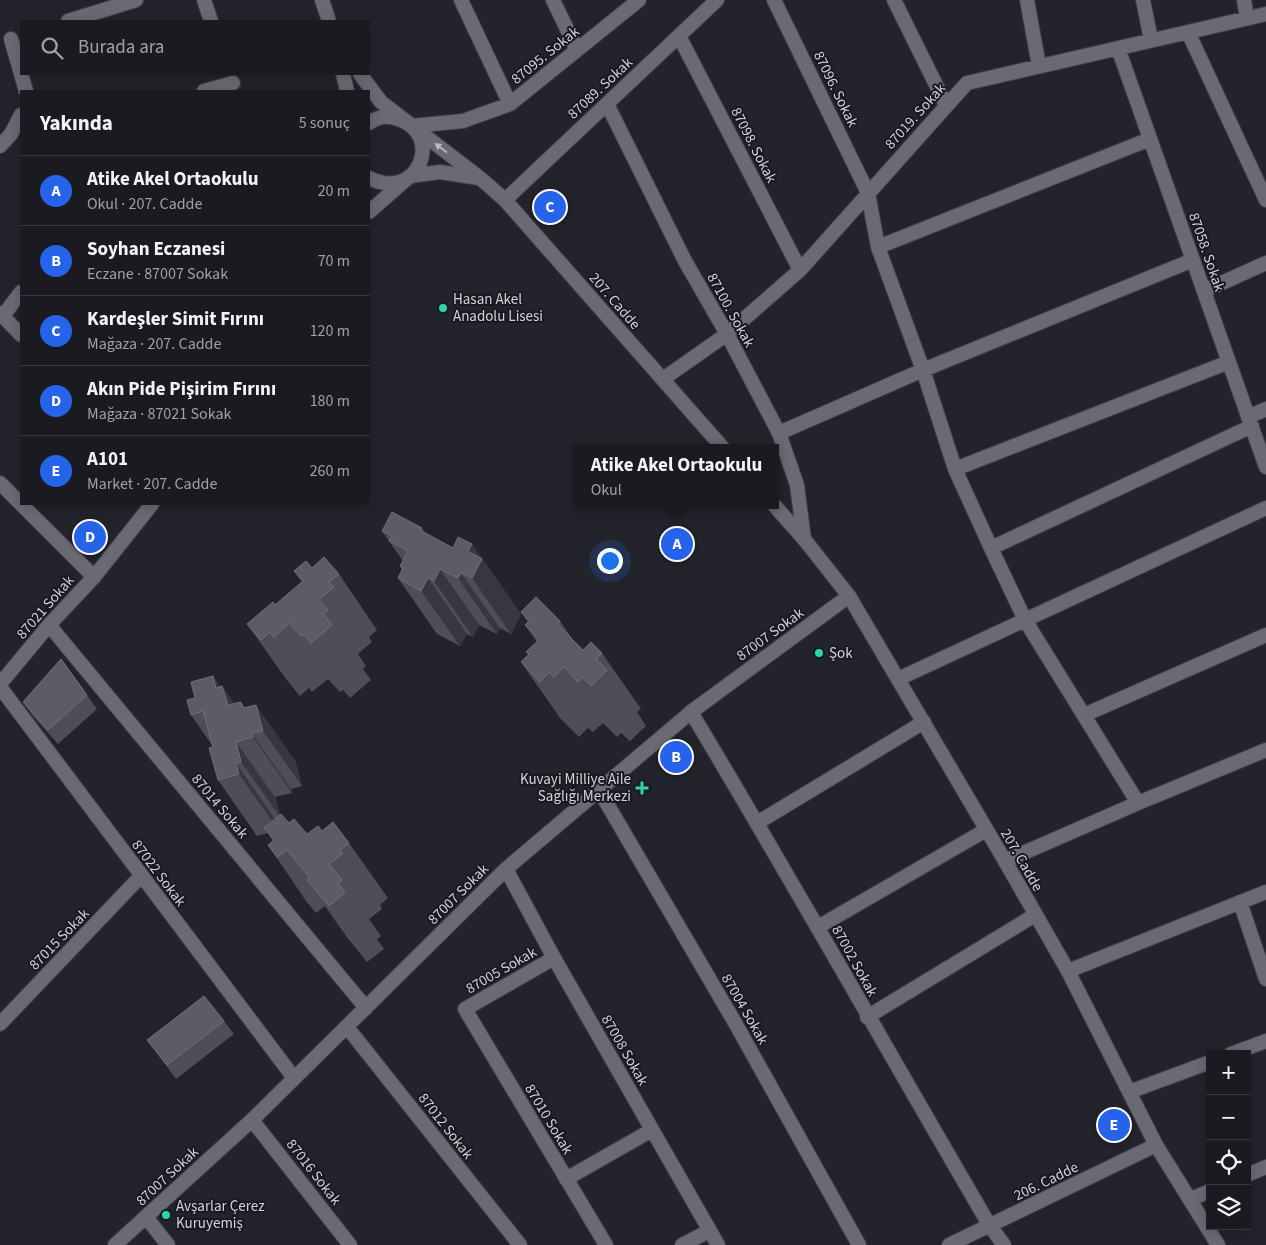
<!DOCTYPE html>
<html lang="tr">
<meta charset="utf-8">
<style>
body{margin:0;font-family:"Source Sans 3",sans-serif;background:#232329;color:#f1f3f6}
.controls{position:absolute;right:15px;bottom:15px;display:grid;overflow:hidden;border-radius:0px;box-shadow:0 2px 12px #0003}
.controls button{width:45px;height:45px;display:grid;place-items:center;padding:0;border:0;border-bottom:1px solid #38383e;background:#1a1a20;color:#f1f3f6;font:25px sans-serif}
.you{position:absolute;left:609px;top:560px;width:18px;height:18px;margin:-12px;border:4px solid #fff;border-radius:50%;background:#1a73e8;box-shadow:0 0 0 8px #1a73e833}
.badge{display:grid;place-items:center;width:32px;height:32px;border-radius:50%;background:#2563eb;color:#fff;font-size:16px;font-weight:700}
.pin{position:absolute;translate:-50% -50%;border:2px solid #fff;box-shadow:0 1px 5px #0006}
.popup{position:absolute;left:574px;top:444px;width:205px;height:65px;box-sizing:border-box;display:grid;place-content:center;border-radius:0px;background:#1a1a20;filter:drop-shadow(0 1px 4px #0005);font-size:16px;white-space:nowrap;color:#9fa1a5}
.popup b{font-size:19px;color:#f1f3f6}
.popup::after{content:'';position:absolute;left:50%;top:100%;margin-left:-10px;border:10px solid transparent;border-top-color:#1a1a20}
.list{margin:0;padding:0;list-style:none}
h2{display:flex;justify-content:space-between;align-items:center;height:65px;margin:0;padding:0 20px;font-size:21px}
h2 small{font-size:16px;font-weight:400;color:#9fa1a5}
.list li{display:grid;grid-template-columns:32px 1fr auto;gap:15px;align-items:center;box-sizing:border-box;height:70px;padding:0 20px;border-top:1px solid #38383e}
.list b{display:block;font-size:19px;white-space:nowrap}
.list p{margin:0;font-size:16px;white-space:nowrap;color:#9fa1a5}
.list em{font-size:16px;font-style:normal;color:#9fa1a5}
.icon{flex:none;width:28px;height:28px;fill:none;stroke:currentColor;stroke-width:2;stroke-linecap:round;stroke-linejoin:round}
.map{position:relative;flex:none;width:1266px;height:1245px;overflow:hidden}
.search{position:absolute;background:#1a1a20;box-shadow:0 2px 12px #0003;left:20px;top:20px;width:350px;height:55px;display:flex;align-items:center;gap:12px;box-sizing:border-box;padding:0 18px;border-radius:0px;color:#9fa1a5;font-size:19px}
.panel{position:absolute;background:#1a1a20;box-shadow:0 2px 12px #0003;left:20px;top:90px;width:350px;height:415px;border-radius:0px}
.map>svg:first-child{display:block}
</style>
<div class="map">
<svg width="1266" height="1245" viewBox="0 0 1266 1245">
<rect width="100%" height="100%" fill="#23232b"/>
<g fill="none" stroke-linecap="round" stroke-linejoin="round">
<defs>
<path id="minor" d="M 204,0 L 211,21
M 461,0 L 510,104
M 553,0 L 577,50
M 774,0 L 868,193 L 878,247 L 923,370 L 955,469 L 991,548 L 1025,620 L 1138,803
M 894,0 L 946,105
M 1027,0 L 1039,66
M 1143,0 L 1151,40
M 1244,0 L 1247,18
M 68,21 L 136,0
M 1188,32 L 1266,200
M 679,36 L 800,270
M 11,39 L 26,91
M 1118,48 L 1266,467
M 204,91 L 233,83
M 607,104 L 685,261 L 727,334 L 779,433 L 797,485 L 804,539
M 463,121 L 510,104 L 639,0
M 0,146 L 11,134 L 21,115
M 505,200 L 717,0
M 878,247 L 1150,139
M 1204,291 L 1266,263
M 0,313 L 21,335
M 3,316 L 21,292
M 663,379 L 727,334 L 800,270 L 967,83 L 1266,14
M 1248,417 L 1266,409
M 779,433 L 923,370 L 1193,260
M 955,469 L 1229,362
M 0,483 L 94,577
M 991,548 L 1252,426
M 49,625 L 366,1008
M 898,679 L 1266,508
M 0,687 L 294,1078
M 691,712 C 793,882 890,1055 990,1226 L 1004,1245
M 1084,715 L 1266,635
M 599,790 L 734,1021 L 859,1245
M 757,823 L 924,722
M 1005,861 L 1138,803 L 1266,750
M 506,869 L 554,958 L 718,1245
M 1240,902 L 1266,979
M 818,927 L 986,830
M 554,958 L 465,1009 L 606,1245
M 1068,971 L 1266,892
M 867,1017 L 1035,915
M 0,1024 L 141,876
M 347,1027 L 520,1245
M 252,1120 L 350,1245
M 1247,1175 L 1266,1167
M 566,1179 L 652,1130
M 1191,1199 L 1210,1191
M 146,1217 L 168,1245
M 115,1245 L 252,1120 L 506,869 L 691,712 L 849,596
M 682,1245 L 709,1231"/>
<path id="tertiary" d="M 322,0 L 329,21
M 343,74 L 347,91
M 360,74 L 381,102 L 480,178 L 505,200 L 723,448
M 369,123 C 377,117 388,115 398,119 C 444,133 420,203 369,178
M 412,126 L 463,121
M 369,212 L 410,176 L 440,172 L 479,178
M 774,505 L 804,539 L 849,596 L 1005,861 L 1068,971 L 1156,1145 L 1218,1245
M 0,684 L 49,625 L 94,577 L 152,504
M 1231,1054 L 1266,1041
M 1129,1092 L 1210,1062
M 949,1245 L 1156,1145"/>
</defs>
<use href="#minor" stroke="#3f4046" stroke-width="16"/>
<use href="#tertiary" stroke="#3f4046" stroke-width="16"/>
<use href="#minor" stroke="#696a73" stroke-width="14"/>
<use href="#tertiary" stroke="#696a73" stroke-width="14"/>
</g>
<path fill="#4e4e57" d="M 422,528 L 425,533 L 453,548 L 472,544 L 521,614 L 511,634 L 500,628 L 497,634 L 479,625 L 473,637 L 467,634 L 460,646 L 437,634 L 398,578 L 402,570 L 400,566 L 403,561 L 382,531 Z
M 312,568 L 339,574 L 377,630 L 369,637 L 372,642 L 358,654 L 366,666 L 363,669 L 371,680 L 350,698 L 343,690 L 340,692 L 328,679 L 312,692 L 309,688 L 300,696 L 286,679 L 247,624 L 275,605 L 302,582 L 294,571 Z
M 521,612 L 560,621 L 573,640 L 583,650 L 602,653 L 641,709 L 637,712 L 646,726 L 630,741 L 621,733 L 617,737 L 603,723 L 593,732 L 588,728 L 579,737 L 560,718 L 521,662 L 529,655 L 526,652 L 537,642 L 525,625 L 528,622 Z
M 61,659 L 97,709 L 58,744 L 33,716 L 23,702 Z
M 213,676 L 220,687 L 222,686 L 234,704 L 241,702 L 245,708 L 295,760 L 302,786 L 291,789 L 292,793 L 275,797 L 280,815 L 289,823 L 307,834 L 322,831 L 349,843 L 388,898 L 380,905 L 382,909 L 369,919 L 381,936 L 377,939 L 384,949 L 367,962 L 346,936 L 325,906 L 316,913 L 306,901 L 268,845 L 273,841 L 268,833 L 257,836 L 218,780 L 212,745 L 191,715 L 195,698 Z
M 224,1021 L 234,1034 L 176,1079 L 147,1040 Z"/>
<path fill="#37373f" d="M 472,544 L 521,614 L 511,634 L 472,578 L 468,551 Z
M 440,569 L 479,625 L 473,637 L 434,581 Z
M 461,573 L 500,628 L 497,634 L 458,578 Z
M 428,578 L 467,634 L 460,646 L 421,591 Z
M 213,676 L 224,692 L 222,686 L 255,733 L 252,734 L 291,789 L 292,793 L 253,737 L 228,705 L 216,688 Z
M 256,705 L 295,760 L 302,786 L 263,731 Z
M 236,742 L 275,797 L 280,817 L 241,762 Z
M 236,763 L 275,819 L 278,830 L 239,774 Z"/>
<path fill="#5c5c65" stroke="#6f6f77" d="M 392,512 L 422,528 L 420,530 L 453,548 L 458,537 L 472,544 L 468,551 L 482,559 L 472,578 L 461,573 L 458,578 L 440,569 L 434,581 L 428,578 L 421,591 L 398,578 L 403,568 L 400,566 L 408,551 L 389,541 L 392,536 L 382,531 Z
M 324,557 L 339,574 L 329,582 L 334,587 L 319,600 L 328,610 L 323,614 L 332,625 L 311,643 L 304,634 L 301,636 L 289,623 L 274,637 L 270,632 L 261,640 L 247,624 L 273,602 L 275,605 L 303,581 L 294,571 L 306,561 L 312,568 Z
M 536,597 L 560,621 L 557,624 L 583,650 L 591,642 L 602,653 L 596,659 L 607,670 L 591,686 L 583,677 L 578,682 L 564,667 L 554,677 L 549,672 L 540,682 L 521,662 L 529,654 L 526,652 L 539,640 L 525,625 L 529,621 L 521,612 Z
M 61,659 L 87,695 L 48,730 L 23,702 Z
M 213,676 L 216,688 L 222,686 L 228,705 L 241,702 L 243,708 L 256,705 L 263,731 L 252,733 L 253,737 L 236,742 L 241,762 L 236,763 L 239,774 L 218,780 L 209,748 L 213,747 L 203,711 L 191,715 L 187,700 L 195,698 L 191,682 Z
M 281,814 L 289,823 L 294,819 L 307,834 L 318,826 L 322,831 L 333,822 L 349,843 L 340,850 L 343,853 L 329,864 L 342,880 L 338,884 L 345,893 L 329,906 L 307,880 L 310,878 L 287,850 L 277,857 L 268,845 L 274,840 L 264,828 Z
M 204,996 L 224,1021 L 167,1065 L 147,1040 Z"/>
<defs><path id="oneway-solid" d="M-6-.8H1V-3.2L6.5 0L1 3.2V.8H-6Z" transform="scale(1.25)"/></defs>
<use fill="#b8b9bf" href="#oneway-solid" transform="translate(441 148) rotate(-143)"/>
<g fill="#2ed4aa" stroke="#191a21" stroke-width="2">
<circle cx="443" cy="308" r="5"/>
<circle cx="819" cy="653" r="5"/>
<path d="M639.5 780.5h5v5h5v5h-5v5h-5v-5h-5v-5h5z"/>
<circle cx="166" cy="1215" r="5"/>
</g>
<g text-anchor="middle" stroke-width="4" stroke-linejoin="round" paint-order="stroke">
<g font-size="15" fill="#d2d3d8" stroke="#191a21">
<text transform="translate(545 55) rotate(-39)" y="5">87095. Sokak</text>
<text transform="translate(600 88) rotate(-43)" y="5">87089. Sokak</text>
<text transform="translate(836 89) rotate(64)" y="5">87096. Sokak</text>
<text transform="translate(915 116) rotate(-48)" y="5">87019. Sokak</text>
<text transform="translate(754 145) rotate(63)" y="5">87098. Sokak</text>
<text transform="translate(1207 252) rotate(71)" y="5">87058. Sokak</text>
<text transform="translate(615 301) rotate(49)" y="5">207. Cadde</text>
<text transform="translate(731 310) rotate(61)" y="5">87100. Sokak</text>
<text transform="translate(45 607) rotate(-49)" y="5">87021 Sokak</text>
<text transform="translate(770 634) rotate(-36)" y="5">87007 Sokak</text>
<text transform="translate(220 806) rotate(50)" y="5">87014 Sokak</text>
<text transform="translate(1022 860) rotate(60)" y="5">207. Cadde</text>
<text transform="translate(159 873) rotate(53)" y="5">87022 Sokak</text>
<text transform="translate(458 894) rotate(-45)" y="5">87007 Sokak</text>
<text transform="translate(59 939) rotate(-46)" y="5">87015 Sokak</text>
<text transform="translate(855 961) rotate(61)" y="5">87002 Sokak</text>
<text transform="translate(501 970) rotate(-30)" y="5">87005 Sokak</text>
<text transform="translate(745 1009) rotate(60)" y="5">87004 Sokak</text>
<text transform="translate(625 1050) rotate(60)" y="5">87008 Sokak</text>
<text transform="translate(549 1119) rotate(59)" y="5">87010 Sokak</text>
<text transform="translate(446 1126) rotate(52)" y="5">87012 Sokak</text>
<text transform="translate(314 1172) rotate(52)" y="5">87016 Sokak</text>
<text transform="translate(167 1176) rotate(-43)" y="5">87007 Sokak</text>
<text transform="translate(1046 1181) rotate(-26)" y="5">206. Cadde</text>
</g>
<g font-size="15" fill="#d2d3d8" stroke="#191a21" text-anchor="start">
<text x="453" y="304">Hasan Akel<tspan x="453" dy="17">Anadolu Lisesi</tspan></text>
<text x="829" y="658">Şok</text>
<text x="631" y="784" text-anchor="end">Kuvayi Milliye Aile<tspan x="631" dy="17">Sağlığı Merkezi</tspan></text>
<text x="176" y="1211">Avşarlar Çerez<tspan x="176" dy="17">Kuruyemiş</tspan></text>
</g>
</g>
</svg>
<div class="controls">
<button>+</button>
<button>−</button>
<button><svg class="icon" aria-label="locate" viewBox="0 0 24 24"><circle cx="12" cy="12" r="6"/><path d="M12 2v4M12 18v4M2 12h4M18 12h4"/></svg></button>
<button><svg class="icon" aria-label="layers" viewBox="0 0 24 24"><path d="M12 4l9 5-9 5-9-5zM3 14l9 5 9-5"/></svg></button>
</div>
<div class="you"></div>
<div class="pin badge" style="left:677px;top:544px">A</div>
<div class="popup"><b>Atike Akel Ortaokulu</b>Okul</div>
<div class="pin badge" style="left:676px;top:757px">B</div>
<div class="pin badge" style="left:550px;top:207px">C</div>
<div class="pin badge" style="left:90px;top:537px">D</div>
<div class="pin badge" style="left:1114px;top:1125px">E</div>
<div class="search"><svg class="icon" aria-label="search" viewBox="0 0 24 24"><circle cx="10" cy="10" r="6"/><path d="M15 15l6 6"/></svg>Burada ara</div>
<section class="panel">
<h2>Yakında<small>5 sonuç</small></h2>
<ul class="list">
<li><span class="badge">A</span><div><b>Atike Akel Ortaokulu</b><p>Okul · 207. Cadde</p></div><em>20 m</em></li>
<li><span class="badge">B</span><div><b>Soyhan Eczanesi</b><p>Eczane · 87007 Sokak</p></div><em>70 m</em></li>
<li><span class="badge">C</span><div><b>Kardeşler Simit Fırını</b><p>Mağaza · 207. Cadde</p></div><em>120 m</em></li>
<li><span class="badge">D</span><div><b>Akın Pide Pişirim Fırını</b><p>Mağaza · 87021 Sokak</p></div><em>180 m</em></li>
<li><span class="badge">E</span><div><b>A101</b><p>Market · 207. Cadde</p></div><em>260 m</em></li>
</ul>
</section>
</div>
